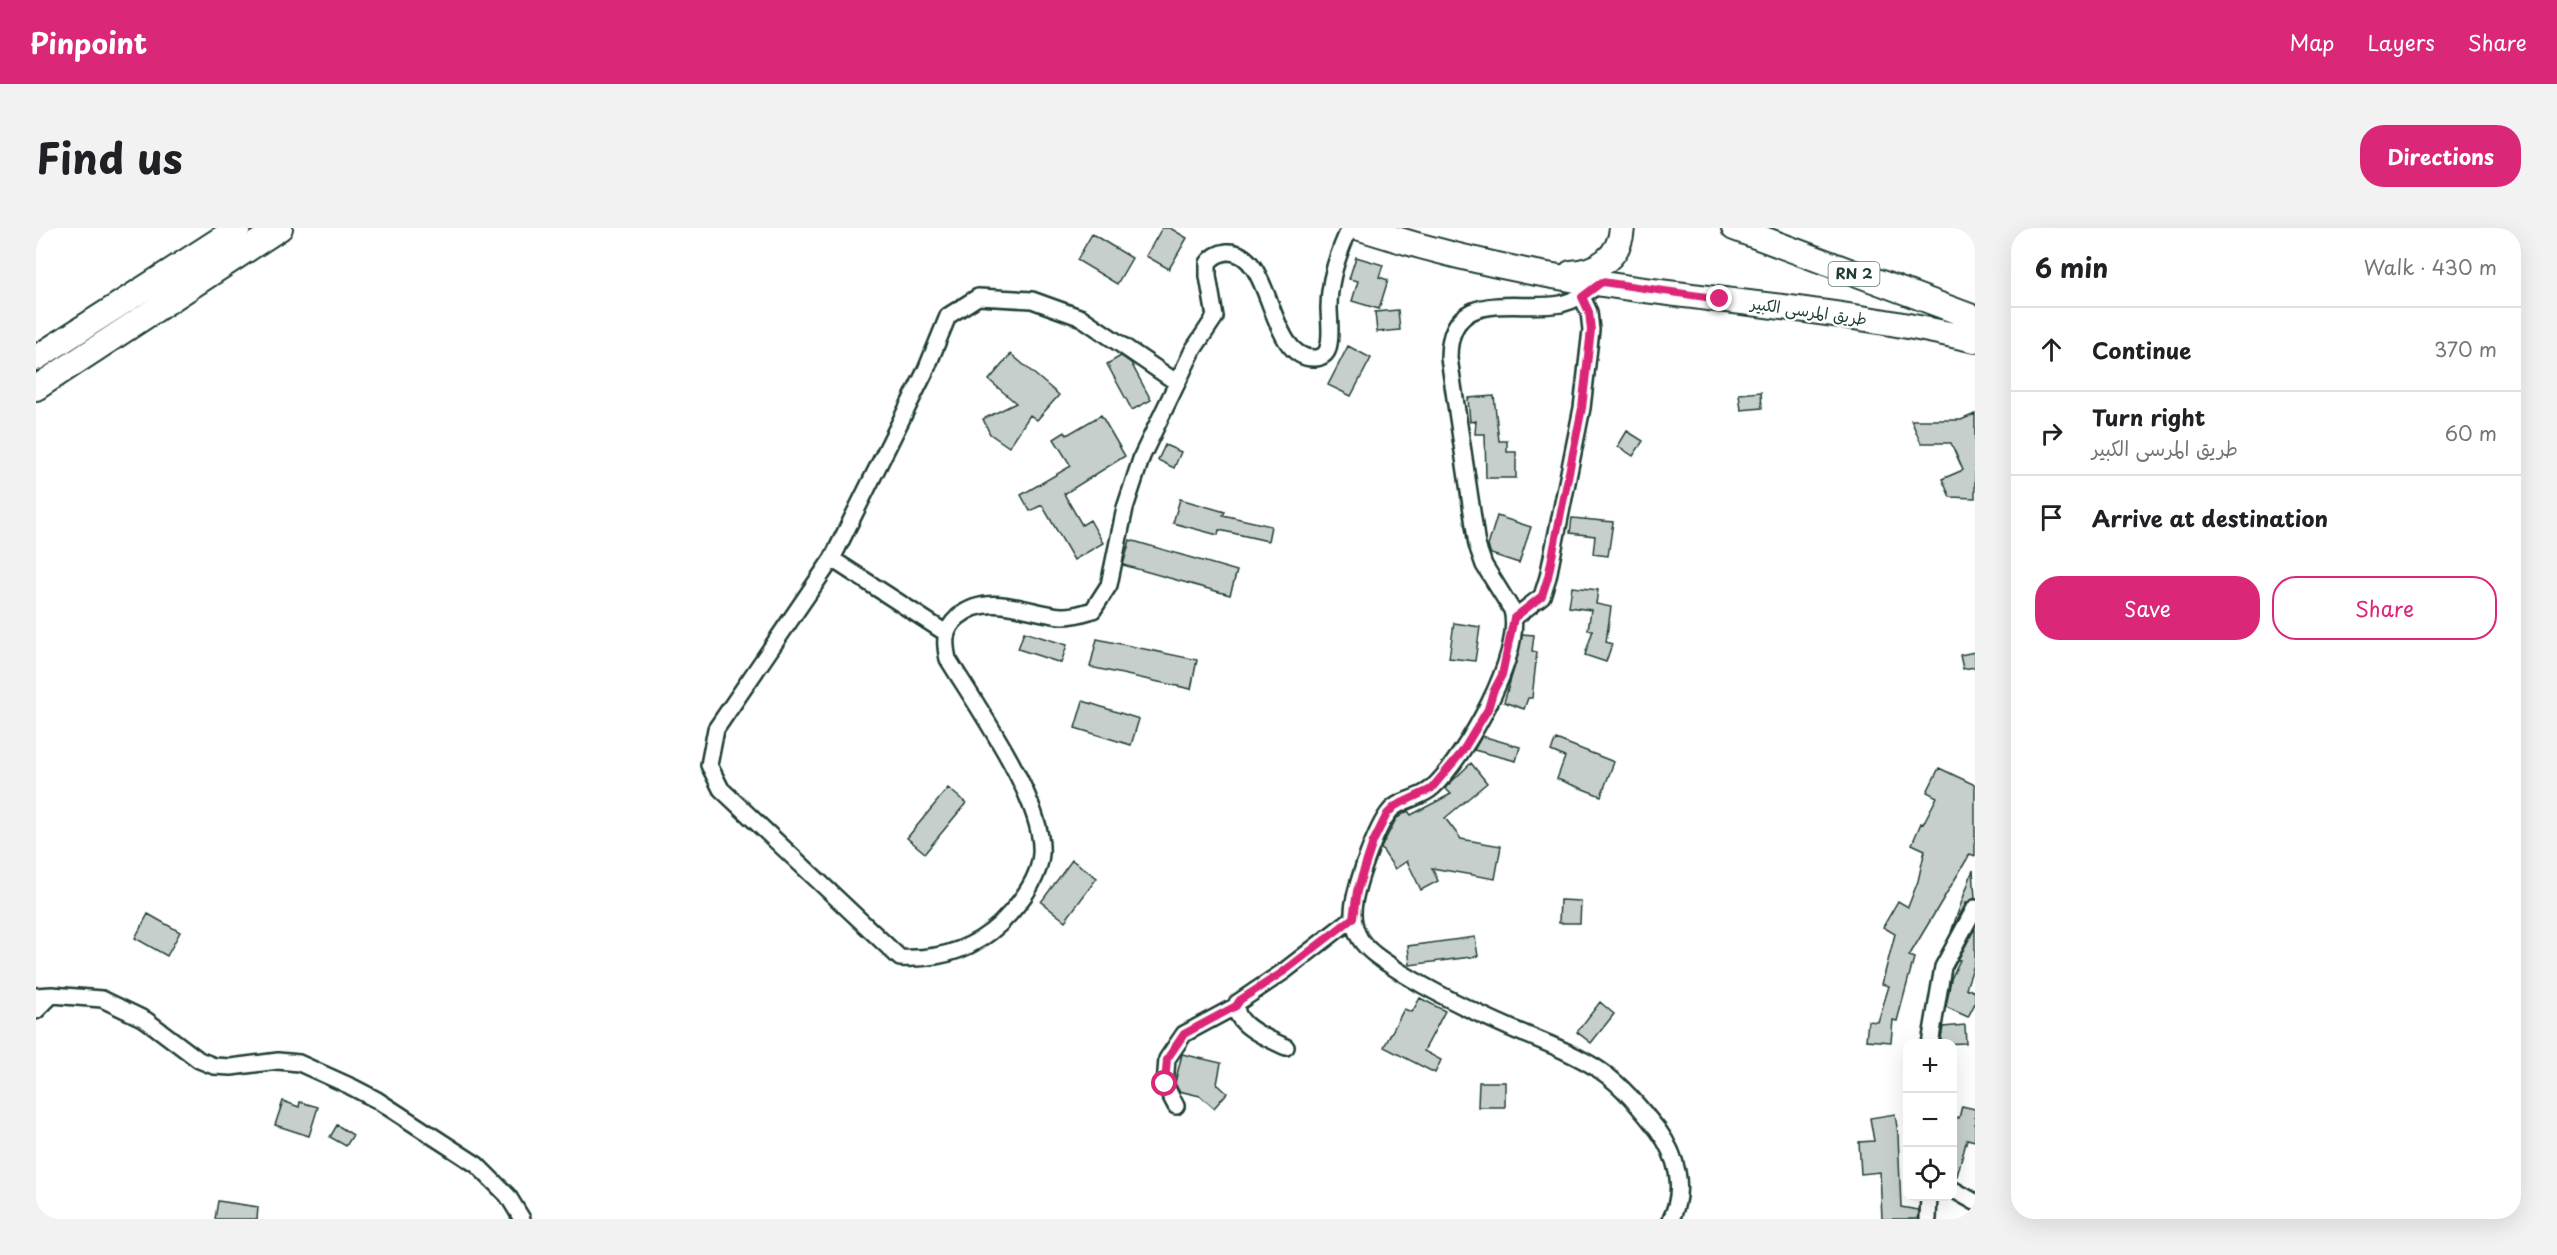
<!DOCTYPE html>
<meta charset="utf-8">
<style>
body{margin:0;font-family:"Playpen Sans","Playpen Sans Arabic",sans-serif;background:#f2f2f2;color:#202124}
.controls{position:absolute;right:18px;bottom:18px;display:grid;overflow:hidden;border-radius:12px;box-shadow:0 6px 24px #0002}
.controls button{width:54px;height:54px;display:grid;place-items:center;padding:0;border:0;border-bottom:2px solid #e0e0e0;background:#fff;color:#202124;font:30px sans-serif}
.stop{position:absolute;width:18px;height:18px;margin:-14px;border:4px solid #db2777;border-radius:50%;background:#fff}
.stop.end{background:#db2777;border-color:#fff;box-shadow:0 2px 6px #0008}
.list{margin:0;padding:0;list-style:none}
h2{display:flex;justify-content:space-between;align-items:center;height:78px;margin:0;padding:0 24px;font-size:26px}
h2 small{font-size:20px;font-weight:400;color:#757577}
.list li{display:grid;grid-template-columns:39px 1fr auto;gap:18px;align-items:center;box-sizing:border-box;height:84px;padding:0 24px;border-top:2px solid #e0e0e0}
.list b{display:block;font-size:22px;white-space:nowrap}
.list p{margin:0;font-size:20px;white-space:nowrap;color:#757577}
.list em{font-size:20px;font-style:normal;color:#757577}
.actions{display:flex;gap:12px;padding:18px 24px}
.actions a{flex:1;padding:14px 0;border:2px solid #db2777;border-radius:24px;text-align:center;font-size:21px;color:#db2777}
.actions .main{background:#db2777;color:#fff}
.icon{flex:none;width:33px;height:33px;fill:none;stroke:currentColor;stroke-width:2;stroke-linecap:round;stroke-linejoin:round}
.map{position:relative;flex:none;width:1939px;height:991px;overflow:hidden;border-radius:24px}
header{display:flex;align-items:center;gap:36px;box-sizing:border-box;height:84px;padding:0 30px;background:#db2777;color:#fff}
header strong{font-size:28px}
nav{display:flex;gap:33px;margin-inline-start:auto;font-size:21px}
.intro{display:flex;align-items:center;justify-content:space-between;box-sizing:border-box;height:144px;padding:0 36px}
h1{margin:0;font-size:42px}
.button{padding:15px 27px;border-radius:24px;background:#db2777;color:#fff;font-size:21px;font-weight:700}
main{display:flex;gap:36px;padding:0 36px}
aside{flex:1;background:#fff;border-radius:24px;box-shadow:0 6px 24px #0002}
.map>svg:first-child{display:block}
</style>
<header>
<strong>Pinpoint</strong>
<nav><a>Map</a><a>Layers</a><a>Share</a></nav>
</header>
<div class="intro"><h1>Find us</h1><a class="button">Directions</a></div>
<main>
<div class="map">
<svg width="1939" height="991" viewBox="0 0 1939 991">
<rect width="100%" height="100%" fill="#fff"/>
<filter id="ink" filterUnits="userSpaceOnUse"><feTurbulence type="fractalNoise" baseFrequency=".0167" numOctaves="2"/><feDisplacementMap in="SourceGraphic" scale="12" xChannelSelector="R" yChannelSelector="G"/><feConvolveMatrix kernelMatrix="1 2 1 2 8 2 1 2 1" color-interpolation-filters="sRGB"/></filter>
<g filter="url(#ink)">
<path fill="#c7cfcc" stroke="#1f3d34" stroke-width="1.5" d="M 1126,0 L 1134,0 L 1151,10 L 1133,41 L 1110,28 Z
M 1056,6 L 1096,30 L 1081,56 L 1041,32 Z
M 1320,29 L 1347,37 L 1343,49 L 1352,52 L 1343,81 L 1316,73 L 1322,53 L 1313,51 Z
M 1362,82 L 1364,102 L 1341,104 L 1339,84 Z
M 1312,118 L 1335,130 L 1315,168 L 1292,157 Z
M 975,126 L 1023,167 L 1001,192 L 994,187 L 973,219 L 954,206 L 947,191 L 980,175 L 953,152 Z
M 1085,128 L 1095,135 L 1115,172 L 1096,182 L 1071,136 Z
M 1725,164 L 1726,180 L 1705,182 L 1703,166 Z
M 1458,168 L 1463,213 L 1471,213 L 1471,224 L 1480,224 L 1480,250 L 1450,250 L 1449,206 L 1439,206 L 1440,193 L 1434,194 L 1432,170 Z
M 1939,186 L 1939,270 L 1914,269 L 1906,251 L 1927,242 L 1915,215 L 1885,215 L 1875,192 L 1925,192 Z
M 1065,187 L 1089,228 L 1028,266 L 1046,297 L 1054,292 L 1067,315 L 1038,332 L 1006,277 L 994,283 L 985,267 L 1035,238 L 1018,211 L 1029,204 L 1031,207 Z
M 1591,203 L 1607,213 L 1597,228 L 1582,218 Z
M 1129,217 L 1145,224 L 1138,240 L 1122,232 Z
M 1144,271 L 1189,284 L 1187,287 L 1235,298 L 1232,313 L 1183,302 L 1182,307 L 1137,295 Z
M 1461,288 L 1495,299 L 1483,335 L 1455,326 L 1452,318 Z
M 1536,290 L 1577,294 L 1572,328 L 1557,326 L 1559,308 L 1534,305 Z
M 1094,312 L 1201,343 L 1194,367 L 1087,337 Z
M 1536,359 L 1562,362 L 1560,376 L 1575,379 L 1570,414 L 1576,416 L 1570,434 L 1549,427 L 1557,402 L 1552,402 L 1555,382 L 1533,379 Z
M 1418,395 L 1444,399 L 1439,433 L 1413,430 Z
M 988,404 L 1031,417 L 1025,435 L 982,421 Z
M 1486,406 L 1498,407 L 1496,423 L 1501,424 L 1496,470 L 1492,470 L 1488,481 L 1468,474 L 1482,427 Z
M 1061,411 L 1161,432 L 1155,461 L 1054,439 Z
M 1939,424 L 1939,439 L 1927,441 L 1924,427 Z
M 1047,473 L 1103,491 L 1095,517 L 1039,500 Z
M 1446,508 L 1484,519 L 1480,533 L 1438,522 Z
M 1520,511 L 1578,534 L 1565,568 L 1521,551 L 1529,529 L 1515,523 Z
M 1435,535 L 1451,555 L 1409,590 L 1425,611 L 1465,618 L 1459,651 L 1396,640 L 1402,653 L 1385,662 L 1371,633 L 1359,641 L 1345,620 L 1360,591 L 1372,583 L 1375,587 L 1415,566 L 1409,560 Z
M 1903,540 L 1939,557 L 1939,628 L 1934,626 L 1873,728 L 1878,730 L 1861,793 L 1857,792 L 1855,814 L 1830,812 L 1832,793 L 1842,794 L 1853,758 L 1846,756 L 1859,706 L 1847,699 L 1862,673 L 1872,679 L 1882,653 L 1889,622 L 1876,616 L 1885,595 L 1887,596 L 1901,569 L 1891,564 Z
M 912,560 L 930,575 L 889,625 L 871,610 Z
M 1036,632 L 1061,650 L 1029,693 L 1005,674 Z
M 1937,642 L 1939,670 L 1930,675 L 1915,704 Z
M 1524,672 L 1545,673 L 1544,695 L 1523,695 Z
M 112,686 L 144,704 L 131,728 L 99,710 Z
M 1939,700 L 1939,734 L 1930,760 L 1939,764 L 1939,775 L 1932,789 L 1910,779 L 1915,751 L 1924,732 L 1922,732 Z
M 1439,709 L 1442,728 L 1374,737 L 1372,718 Z
M 1384,770 L 1409,783 L 1388,823 L 1405,832 L 1399,845 L 1348,819 L 1368,781 L 1376,784 Z
M 1564,774 L 1578,786 L 1555,815 L 1541,804 Z
M 1929,797 L 1930,815 L 1904,816 L 1907,799 Z
M 1146,826 L 1185,835 L 1181,856 L 1191,865 L 1178,880 L 1164,868 L 1143,863 L 1139,855 Z
M 1443,854 L 1469,854 L 1469,879 L 1442,879 Z
M 247,873 L 263,879 L 264,874 L 282,879 L 273,908 L 239,897 Z
M 1926,878 L 1939,881 L 1939,913 L 1931,911 L 1921,948 L 1917,947 L 1917,888 L 1923,890 Z
M 1859,886 L 1862,906 L 1865,979 L 1883,982 L 1882,991 L 1846,991 L 1844,944 L 1825,946 L 1823,914 L 1838,913 L 1834,890 Z
M 301,897 L 317,907 L 310,918 L 294,909 Z
M 182,973 L 222,979 L 221,991 L 179,991 Z"/>
<g fill="none" stroke-linecap="round" stroke-linejoin="round">
<defs>
<path id="minor" d="M 1566,55 C 1552,64 1541,72 1525,76 C 1479,84 1413,58 1413,130 L 1441,317 L 1448,337 L 1476,382 C 1488,426 1429,529 1397,559 C 1385,571 1364,571 1354,583 C 1340,599 1317,663 1317,685 C 1317,693 1320,704 1324,711 C 1334,726 1351,735 1366,745 C 1402,767 1440,785 1479,802 C 1508,814 1540,826 1565,843 C 1588,859 1605,881 1622,902 C 1641,928 1650,961 1635,991
M 1140,154 L 1046,90 L 996,72 L 942,69 L 912,88 L 890,142 L 796,331 L 680,501 L 673,537 L 685,561 L 864,730 C 901,732 936,722 964,696 C 982,678 1003,653 1005,626 C 1009,574 940,477 912,431 C 908,413 908,402 922,389 C 953,363 991,385 1025,388 C 1036,389 1047,385 1057,382 L 1073,357 L 1089,280 L 1106,228 L 1157,122 L 1179,89 L 1172,48 L 1172,35 C 1177,28 1183,25 1191,24 C 1238,22 1231,133 1279,130 C 1285,130 1291,126 1292,120 C 1296,108 1293,92 1293,79 C 1293,51 1302,25 1314,0
M 796,331 L 910,405
M 1478,390 L 1506,368 L 1512,349 L 1546,180 L 1555,102 L 1553,84 L 1546,69
M 0,768 L 16,767 L 66,771 L 110,792 L 163,832 L 178,838 L 195,839 L 242,833 L 263,835 L 314,858 L 341,872 L 441,937 L 472,968 L 486,991
M 0,783 L 16,767
M 1894,816 L 1907,739 L 1939,680
M 1250,819 C 1235,812 1195,797 1201,775 L 1247,744 L 1317,690
M 1140,878 L 1129,857 L 1131,831 L 1148,806 L 1200,778
M 1916,961 L 1939,974
M 1892,991 L 1893,968"/>
<path id="primary" d="M 1324,0 C 1380,18 1438,33 1495,44 C 1642,72 1793,77 1939,112
M 1698,0 L 1939,90
M 1535,45 C 1562,43 1584,29 1586,0"/>
<path id="trunk" d="M 0,130 L 202,0
M 0,160 L 244,0"/>
</defs>
<use href="#minor" stroke="#1f3d34" stroke-width="20"/>
<use href="#primary" stroke="#1f3d34" stroke-width="28"/>
<use href="#trunk" stroke="#1f3d34" stroke-width="28"/>
<use href="#minor" stroke="#fff" stroke-width="15"/>
<use href="#primary" stroke="#fff" stroke-width="24"/>
<use href="#trunk" stroke="#fff" stroke-width="24"/>
</g>
</g>
<g fill="none" stroke-linecap="round" stroke-linejoin="round" filter="url(#ink)">
<path stroke="#db2777" stroke-width="8" d="M 1129,856 L 1131,831 L 1148,806 L 1200,778 L 1204,772 L 1247,744 L 1317,690 L 1321,663 L 1337,614 L 1351,586 L 1359,578 L 1395,561 L 1426,524 L 1452,481 L 1457,464 L 1466,447 L 1478,390 L 1506,368 L 1512,349 L 1546,180 L 1555,102 L 1553,84 L 1546,69 L 1566,54 L 1684,71"/>
</g>
<g text-anchor="middle" stroke-width="4.5" stroke-linejoin="round" paint-order="stroke">
<rect fill="#fff" stroke="#627771" stroke-width="1.5" x="1792.5" y="34" width="51" height="24" rx="4.5"/>
<g font-size="15" font-weight="bold" fill="#1f3d34">
<text x="1818" y="51">RN 2</text>
</g>
<g font-size="16" fill="#1f3d34" stroke="#fff">
<text transform="translate(1773 83) rotate(8)" y="6">طريق المرسى الكبير</text>
</g>
</g>
</svg>
<div class="controls">
<button>+</button>
<button>−</button>
<button><svg class="icon" aria-label="locate" viewBox="0 0 24 24"><circle cx="12" cy="12" r="6"/><path d="M12 2v4M12 18v4M2 12h4M18 12h4"/></svg></button>
</div>
<div class="stop" style="left:1129px;top:856px"></div>
<div class="stop end" style="left:1684px;top:71px"></div>
</div>
<aside>
<h2>6 min<small>Walk · 430 m</small></h2>
<ul class="list">
<li><svg class="icon" aria-label="ahead" viewBox="0 0 24 24"><path d="M12 20V5M6 11l6-6 6 6"/></svg><div><b>Continue</b></div><em>370 m</em></li>
<li><svg class="icon" aria-label="right" viewBox="0 0 24 24"><path d="M7 20v-9h11M14 6l5 5-5 5"/></svg><div><b>Turn right</b><p>طريق المرسى الكبير</p></div><em>60 m</em></li>
<li><svg class="icon" aria-label="arrive" viewBox="0 0 24 24"><path d="M6 21V4h12l-3 4 3 4H6"/></svg><div><b>Arrive at destination</b></div></li>
</ul>
<div class="actions"><a class="main">Save</a><a>Share</a></div>
</aside>
</main>
